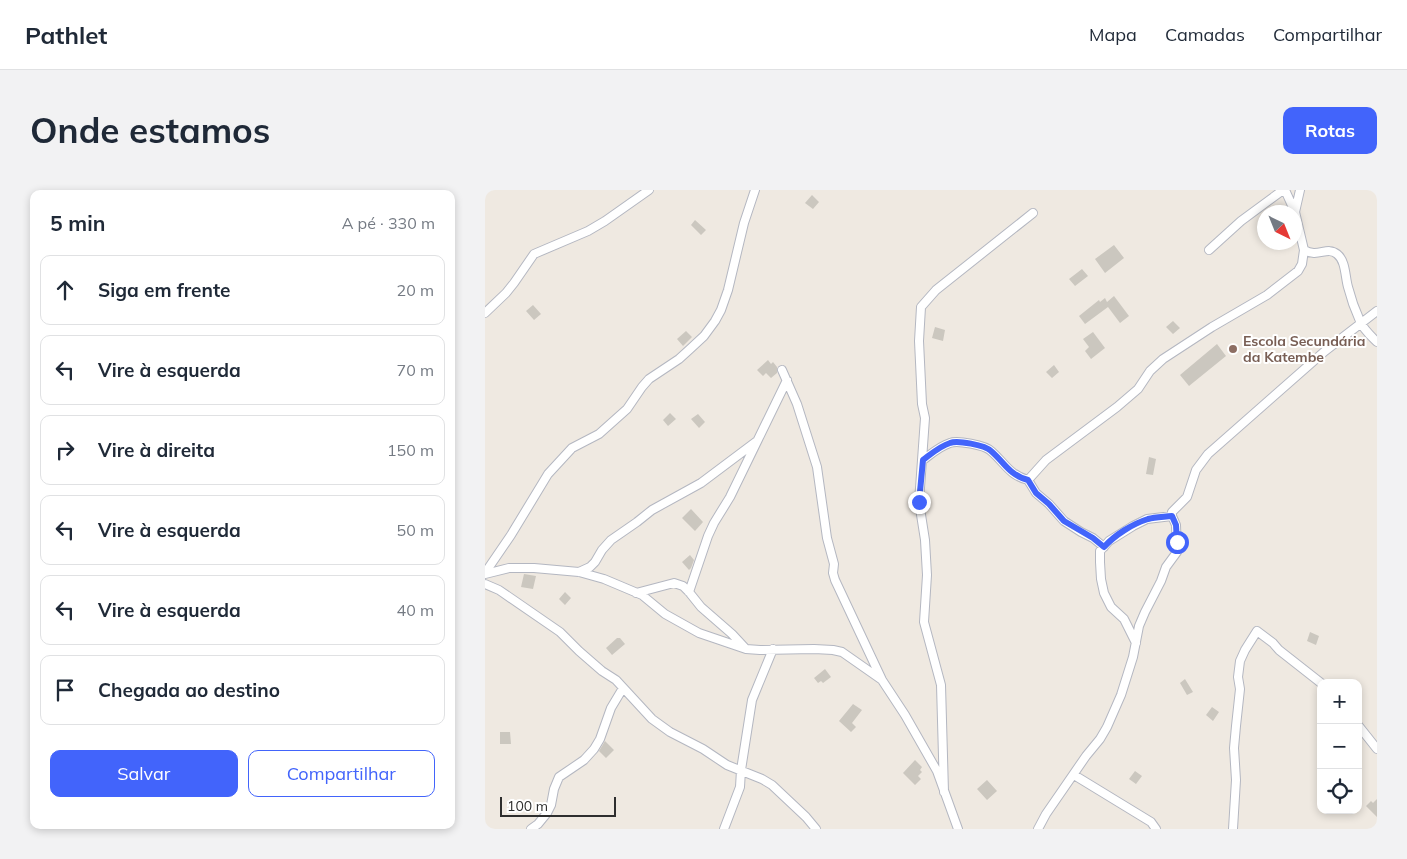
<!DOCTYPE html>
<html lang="pt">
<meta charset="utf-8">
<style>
body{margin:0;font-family:Mulish,sans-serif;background:#f2f2f3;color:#1f2937}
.controls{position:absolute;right:15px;bottom:15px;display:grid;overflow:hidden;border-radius:10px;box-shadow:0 2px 8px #0003}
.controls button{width:45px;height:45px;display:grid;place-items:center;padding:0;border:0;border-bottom:1px solid #e0e1e3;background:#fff;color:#1f2937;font:25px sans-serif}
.compass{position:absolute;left:772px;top:15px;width:45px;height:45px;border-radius:50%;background:#fff;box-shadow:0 2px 8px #0003;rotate:137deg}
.scale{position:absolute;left:15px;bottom:12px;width:116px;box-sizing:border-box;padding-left:5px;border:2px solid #2e2e2e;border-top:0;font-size:14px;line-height:18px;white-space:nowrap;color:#2e2e2e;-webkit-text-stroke:4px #fff;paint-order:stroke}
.stop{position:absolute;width:15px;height:15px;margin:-11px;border:4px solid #4264fb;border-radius:50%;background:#fff}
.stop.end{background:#4264fb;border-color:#fff;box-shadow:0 1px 5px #0008}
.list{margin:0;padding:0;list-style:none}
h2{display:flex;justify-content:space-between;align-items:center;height:65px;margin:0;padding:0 20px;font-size:21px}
h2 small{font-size:16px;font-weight:400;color:#747a83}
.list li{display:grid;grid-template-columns:32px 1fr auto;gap:15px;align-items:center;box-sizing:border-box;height:70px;margin:0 10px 10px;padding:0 10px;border:1px solid #e0e1e3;border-radius:10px}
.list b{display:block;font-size:19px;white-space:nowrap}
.list em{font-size:16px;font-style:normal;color:#747a83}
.actions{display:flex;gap:10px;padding:15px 20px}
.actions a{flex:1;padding:11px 0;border:1px solid #4264fb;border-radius:10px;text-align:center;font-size:18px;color:#4264fb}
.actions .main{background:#4264fb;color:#fff}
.icon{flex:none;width:28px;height:28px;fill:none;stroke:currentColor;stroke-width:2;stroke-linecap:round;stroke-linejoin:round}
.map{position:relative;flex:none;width:892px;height:639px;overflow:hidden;border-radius:10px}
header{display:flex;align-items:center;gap:30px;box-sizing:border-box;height:70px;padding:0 25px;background:#fff;border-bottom:1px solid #e0e1e3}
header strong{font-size:24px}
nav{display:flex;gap:28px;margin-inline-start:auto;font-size:18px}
.intro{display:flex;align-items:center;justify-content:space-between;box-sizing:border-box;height:120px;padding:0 30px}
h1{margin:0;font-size:35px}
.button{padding:12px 22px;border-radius:10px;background:#4264fb;color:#fff;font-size:18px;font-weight:700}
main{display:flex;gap:30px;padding:0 30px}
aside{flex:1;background:#fff;border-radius:10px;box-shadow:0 2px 8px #0003}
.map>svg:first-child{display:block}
</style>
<header>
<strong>Pathlet</strong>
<nav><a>Mapa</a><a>Camadas</a><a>Compartilhar</a></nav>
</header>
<div class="intro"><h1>Onde estamos</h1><a class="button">Rotas</a></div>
<main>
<aside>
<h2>5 min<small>A pé · 330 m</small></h2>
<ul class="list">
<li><svg class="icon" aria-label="ahead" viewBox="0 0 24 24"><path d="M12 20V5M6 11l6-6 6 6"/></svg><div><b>Siga em frente</b></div><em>20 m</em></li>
<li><svg class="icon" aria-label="left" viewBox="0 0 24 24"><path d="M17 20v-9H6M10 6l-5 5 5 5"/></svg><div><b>Vire à esquerda</b></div><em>70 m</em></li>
<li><svg class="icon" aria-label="right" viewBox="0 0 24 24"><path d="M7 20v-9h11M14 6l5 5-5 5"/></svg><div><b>Vire à direita</b></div><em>150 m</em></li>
<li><svg class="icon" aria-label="left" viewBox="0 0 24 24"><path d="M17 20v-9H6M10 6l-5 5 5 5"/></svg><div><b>Vire à esquerda</b></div><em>50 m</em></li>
<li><svg class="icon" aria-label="left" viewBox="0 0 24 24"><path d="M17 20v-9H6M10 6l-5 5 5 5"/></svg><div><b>Vire à esquerda</b></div><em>40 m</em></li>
<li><svg class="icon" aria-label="arrive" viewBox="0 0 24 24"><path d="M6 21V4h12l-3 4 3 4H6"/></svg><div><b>Chegada ao destino</b></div></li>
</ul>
<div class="actions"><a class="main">Salvar</a><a>Compartilhar</a></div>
</aside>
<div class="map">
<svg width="892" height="639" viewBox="0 0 892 639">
<rect width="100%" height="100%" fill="#efe9e1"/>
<path fill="#cbc7bf" d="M 327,5 L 334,12 L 328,19 L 320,13 Z
M 210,30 L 221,40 L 216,45 L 206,35 Z
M 629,55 L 639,68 L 620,83 L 610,69 Z
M 597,79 L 603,86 L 590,96 L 584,89 Z
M 629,106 L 644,126 L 635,133 L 623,117 L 600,134 L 594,126 L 614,110 L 615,112 L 620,108 L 622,112 Z
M 48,115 L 56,124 L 49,130 L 41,121 Z
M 688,131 L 695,138 L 688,144 L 681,137 Z
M 450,137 L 460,140 L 458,151 L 447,148 Z
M 201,141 L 207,147 L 198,156 L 192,149 Z
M 608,142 L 620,158 L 606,169 L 600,161 L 604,157 L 598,149 Z
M 732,154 L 741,166 L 704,196 L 695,185 Z
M 283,170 L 286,174 L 288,172 L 292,177 L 292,183 L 286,188 L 281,183 L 278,186 L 272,180 Z
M 569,175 L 574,182 L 567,188 L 561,182 Z
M 185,223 L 191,229 L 183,236 L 178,230 Z
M 213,224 L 220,232 L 214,238 L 206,229 Z
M 664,267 L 671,269 L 668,285 L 661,284 Z
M 206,319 L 218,332 L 210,341 L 197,328 Z
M 205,365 L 209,370 L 206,378 L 204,380 L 197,372 Z
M 39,384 L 51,386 L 48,399 L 36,397 Z
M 80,402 L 86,408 L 80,415 L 74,409 Z
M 825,442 L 834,446 L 831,455 L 822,451 Z
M 132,448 L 135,448 L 140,454 L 127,465 L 121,458 Z
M 340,479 L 346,487 L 338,493 L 336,491 L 333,493 L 329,488 Z
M 700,489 L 708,502 L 702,505 L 695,493 Z
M 368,514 L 377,520 L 367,533 L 371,537 L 366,542 L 354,531 Z
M 727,517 L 734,522 L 728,531 L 721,525 Z
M 15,542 L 25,542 L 26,554 L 15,554 Z
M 120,551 L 129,560 L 121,568 L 114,561 Z
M 430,570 L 437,577 L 435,580 L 437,582 L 433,586 L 436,589 L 430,595 L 418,583 Z
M 650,581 L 657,586 L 651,594 L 644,589 Z
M 502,590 L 512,601 L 502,610 L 492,599 Z
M 892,609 L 892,627 L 881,616 L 886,611 L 888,613 Z"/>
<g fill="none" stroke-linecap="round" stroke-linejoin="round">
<defs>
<path id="minor" d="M 800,0 L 810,22
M 815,0 L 810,22 L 819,60 C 833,68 842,56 852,64 C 861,71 860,87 863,97 C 866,109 870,120 875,131 C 878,139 886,146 892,152
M 724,60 L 756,31 L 798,0
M 0,123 L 21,103 L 29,93 L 49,64 L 103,41 L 120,31 L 164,0
M 297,180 L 312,214 L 332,277 L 342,348 L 349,374 L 348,383 L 350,390 L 397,490 L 420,525 L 452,581 L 473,639
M 438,270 C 446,264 455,256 465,253 C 472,250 500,255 506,261 C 520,273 524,285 543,290
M 619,357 L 608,348 L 596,342 L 579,331 L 564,314 L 551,303 L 543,290 L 561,270 L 632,217 L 653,199 L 665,181 L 678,169 L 727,137 L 782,105 L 813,81 L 817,74 L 819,60
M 94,382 L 105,377 L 110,372 L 117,360 L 126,350 L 152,332 L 167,320 L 216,293 L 272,251
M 0,383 L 26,345 L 63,284 L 87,258 L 114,244 L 142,219 L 157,197 L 164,189 L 194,169 L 205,159 L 219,146 L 230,131 L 236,120 L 243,100 L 259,33 L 270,0
M 0,384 L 24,378 L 49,378 L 94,382 L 119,389 L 157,405 L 180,424 L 214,443 L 261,459 L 275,460 L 329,459 L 348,460 L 357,462 L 397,490
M 0,394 L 14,400 L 75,442 L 94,461 L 117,481 L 131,490 L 167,529 L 185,542 L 218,559 L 242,575 L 277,589 L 287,595 L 321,627 L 331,639
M 204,402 L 223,346 L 229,333 L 245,307 L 302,190
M 151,403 L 189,393 L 198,396 L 204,402 L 216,417 L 247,444 L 260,458
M 651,453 L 639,429 L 626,417 L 619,403 L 616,389 L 615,372 L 615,361 L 624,351 L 648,336 L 662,329 L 687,326
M 873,535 L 892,559
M 589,585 L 666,632 L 671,639
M 459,602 L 456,495 L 439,432 L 442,385 L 440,350 L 434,312 L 440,228 L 437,214 L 434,151 L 436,117 L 451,100 L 548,23
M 46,639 L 53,634 L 62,623 L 66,615 L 69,599 L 74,587 L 99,570 L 109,559 L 115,549 L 126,518 L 138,498
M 239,639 L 255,597 L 256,580 L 267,510 L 288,459
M 553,639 L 561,624 L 601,566 L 615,549 L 622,537 L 636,505 L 648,467 L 654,436 L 660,422 L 676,391 L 681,377 L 692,362 L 691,335 L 687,326 L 687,322 L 702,307 L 711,280 L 723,264 L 840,161 L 892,121
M 748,639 L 751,590 L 749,558 L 751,536 L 755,499 L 753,487 L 755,471 L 760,460 L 772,441 L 788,453 L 794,460 L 836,493"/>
</defs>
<use href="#minor" stroke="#b4b7c1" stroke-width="10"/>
<use href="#minor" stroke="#fff" stroke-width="8"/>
</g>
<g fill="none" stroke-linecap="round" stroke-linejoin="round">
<path stroke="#4264fb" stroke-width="6" d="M 434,312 L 438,270 C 446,264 455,256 465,253 C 472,250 500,255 506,261 C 520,273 524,285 543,290 L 551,303 L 564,314 L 579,331 L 608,348 L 619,357 C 630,345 647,334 663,329 C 670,327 679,327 687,326 L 691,335 L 692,352"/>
</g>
<circle fill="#8d6e63" stroke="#fff" stroke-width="2" cx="748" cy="159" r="5"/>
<g text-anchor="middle" stroke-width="4" stroke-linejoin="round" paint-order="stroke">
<g font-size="14" font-weight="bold" fill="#785e54" stroke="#fff" text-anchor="start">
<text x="758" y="156">Escola Secundária<tspan x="758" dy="16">da Katembe</tspan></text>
</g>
</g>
</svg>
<div class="controls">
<button>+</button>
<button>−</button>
<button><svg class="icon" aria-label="locate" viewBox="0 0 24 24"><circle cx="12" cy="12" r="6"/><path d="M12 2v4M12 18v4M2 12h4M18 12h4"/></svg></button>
</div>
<svg class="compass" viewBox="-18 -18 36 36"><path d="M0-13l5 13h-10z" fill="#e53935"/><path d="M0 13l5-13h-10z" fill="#747a83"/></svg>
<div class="scale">100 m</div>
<div class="stop" style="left:692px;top:352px"></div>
<div class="stop end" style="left:434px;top:312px"></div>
</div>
</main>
